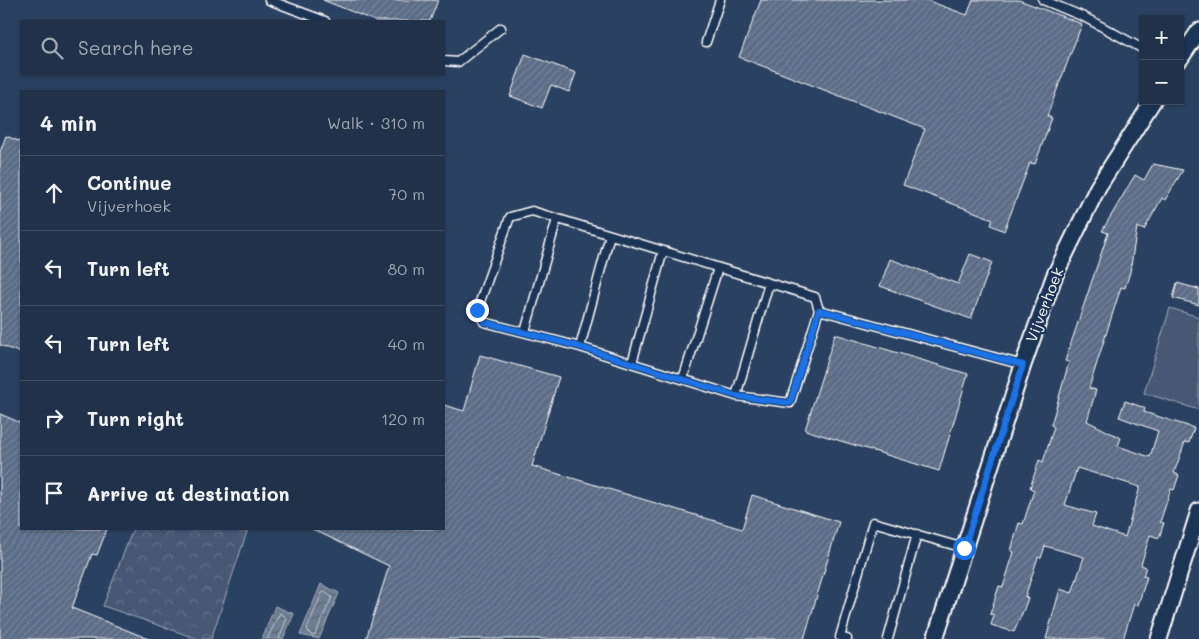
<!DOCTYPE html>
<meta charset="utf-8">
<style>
body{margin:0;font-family:Mali,sans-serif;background:#2d3d53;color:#f1f3f6}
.controls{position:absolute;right:15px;top:15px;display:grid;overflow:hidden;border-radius:0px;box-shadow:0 1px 4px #0004}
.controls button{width:45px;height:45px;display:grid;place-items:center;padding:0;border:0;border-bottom:1px solid #3d4c61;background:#203149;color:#f1f3f6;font:25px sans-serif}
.stop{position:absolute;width:15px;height:15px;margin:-11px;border:4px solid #1a73e8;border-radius:50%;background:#fff}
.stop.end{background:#1a73e8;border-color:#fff;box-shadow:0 1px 5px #0008}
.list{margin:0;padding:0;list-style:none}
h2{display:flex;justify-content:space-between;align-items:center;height:65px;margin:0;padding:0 20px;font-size:21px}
h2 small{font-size:16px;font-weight:400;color:#a2a9b4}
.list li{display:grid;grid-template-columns:32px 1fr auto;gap:15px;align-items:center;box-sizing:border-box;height:75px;padding:0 20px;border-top:1px solid #3d4c61}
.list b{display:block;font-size:19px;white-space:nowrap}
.list p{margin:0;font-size:16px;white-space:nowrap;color:#a2a9b4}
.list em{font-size:16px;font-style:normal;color:#a2a9b4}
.icon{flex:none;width:28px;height:28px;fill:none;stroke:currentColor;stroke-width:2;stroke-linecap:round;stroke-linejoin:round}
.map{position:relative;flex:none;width:1199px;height:639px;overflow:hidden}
.search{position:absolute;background:#203149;box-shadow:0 1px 4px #0004;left:20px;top:20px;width:425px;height:55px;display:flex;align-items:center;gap:12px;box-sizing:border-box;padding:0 18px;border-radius:0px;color:#a2a9b4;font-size:19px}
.panel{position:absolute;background:#203149;box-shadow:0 1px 4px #0004;left:20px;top:90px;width:425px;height:440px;border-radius:0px}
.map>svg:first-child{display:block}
</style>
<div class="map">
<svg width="1199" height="639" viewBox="0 0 1199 639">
<defs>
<pattern id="forest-crowns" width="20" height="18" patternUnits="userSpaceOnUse" patternTransform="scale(1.25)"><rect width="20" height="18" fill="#465975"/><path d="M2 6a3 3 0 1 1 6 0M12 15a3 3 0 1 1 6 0" fill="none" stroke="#62728a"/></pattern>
<pattern id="water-waves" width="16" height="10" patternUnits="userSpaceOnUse" patternTransform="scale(1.25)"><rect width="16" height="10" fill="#6d7d92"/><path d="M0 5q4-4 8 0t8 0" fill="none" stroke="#5e6772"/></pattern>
<pattern id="building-hatch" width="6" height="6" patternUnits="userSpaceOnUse" patternTransform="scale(1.25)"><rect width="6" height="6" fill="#5b6c86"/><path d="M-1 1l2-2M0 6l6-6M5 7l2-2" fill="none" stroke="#748298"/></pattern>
</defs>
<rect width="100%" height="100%" fill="#2a4161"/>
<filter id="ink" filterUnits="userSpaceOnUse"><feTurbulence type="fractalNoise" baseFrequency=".02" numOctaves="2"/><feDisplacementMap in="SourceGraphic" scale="10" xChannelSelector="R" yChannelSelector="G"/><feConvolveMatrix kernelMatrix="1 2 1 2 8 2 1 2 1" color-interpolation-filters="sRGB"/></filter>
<g filter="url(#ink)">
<path fill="url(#forest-crowns)" stroke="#a2acba" d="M 133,529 L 248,529 L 211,639 L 198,639 L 103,606 Z"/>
<path fill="#465975" stroke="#a2acba" d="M 1170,308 L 1199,317 L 1199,410 L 1144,393 Z"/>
<path fill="url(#water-waves)" stroke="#a7b1be" d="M 321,584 L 339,593 L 319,639 L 300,635 Z
M 275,606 L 294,614 L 283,639 L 262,639 Z"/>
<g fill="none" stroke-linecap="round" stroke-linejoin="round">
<path stroke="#c5cbd3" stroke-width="1" d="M 325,592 L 332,597 L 315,635 L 312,636 L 307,629 L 322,593 Z
M 267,639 L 280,613 L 287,618 L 279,639"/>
</g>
<path fill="url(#building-hatch)" stroke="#fff" fill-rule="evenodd" d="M 323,0 L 438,0 L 430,21 L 375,21 Z
M 761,0 L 926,0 L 967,15 L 973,0 L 1019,0 L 1082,24 L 1047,116 L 1052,118 L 1035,164 L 1030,163 L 1004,231 L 991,225 L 993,219 L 903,185 L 925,129 L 739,57 Z
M 525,54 L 576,73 L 569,92 L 551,85 L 542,108 L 510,96 Z
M 6,136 L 21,142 L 21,353 L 0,345 L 0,152 Z
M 1153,164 L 1183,170 L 1165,200 L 1162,198 L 1144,230 L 1137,227 L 1130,272 L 1125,288 L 1121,287 L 1089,388 L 1096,390 L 1087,421 L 1121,438 L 1118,446 L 1150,457 L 1158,431 L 1119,417 L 1125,401 L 1145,408 L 1144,412 L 1194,428 L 1189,443 L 1185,442 L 1174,473 L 1179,475 L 1174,490 L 1171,489 L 1160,522 L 1164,523 L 1159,538 L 1150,535 L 1141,565 L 1146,567 L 1143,576 L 1147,577 L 1138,605 L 1134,604 L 1123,639 L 1046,639 L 1060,589 L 1072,593 L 1084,557 L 1045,546 L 1041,558 L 1038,557 L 1025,597 L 1028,598 L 1024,609 L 1014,632 L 991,625 L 994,615 L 990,614 L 999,586 L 1003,587 L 1014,552 L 1011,551 L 1015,536 L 1019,523 L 1023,524 L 1034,490 L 1030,488 L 1039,460 L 1043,462 L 1054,427 L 1051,425 L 1069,362 L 1065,361 L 1108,233 L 1102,231 L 1135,175 L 1144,180 ZM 1077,468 L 1140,487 L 1125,537 L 1092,526 L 1096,514 L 1065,505 Z
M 970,254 L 992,262 L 971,319 L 880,286 L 890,259 L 958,284 Z
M 1177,283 L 1199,289 L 1199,305 L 1173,298 Z
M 835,334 L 968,374 L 939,471 L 805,430 Z
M 480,355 L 559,377 L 532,466 L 742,529 L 752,495 L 839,522 L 804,639 L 366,639 L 389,566 L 312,529 L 444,529 L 444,405 L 464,411 Z
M 0,414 L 21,423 L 21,529 L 107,529 L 97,555 L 92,554 L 72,608 L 149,639 L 0,639 Z"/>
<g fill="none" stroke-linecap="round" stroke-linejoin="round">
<defs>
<path id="lane" d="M 269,0 L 325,21
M 1043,0 L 1084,17 L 1143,49
M 706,42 L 720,0
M 444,61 L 458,62 L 501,28
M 819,310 L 790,403 L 736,396 L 580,347 L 484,322 L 477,310 L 510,217 L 532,211 L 815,297 L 819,310 L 1023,365
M 525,332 L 557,219
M 580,347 L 610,235
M 632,363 L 663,251
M 683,379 L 718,268
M 736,396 L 769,283
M 847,639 L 840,637 L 873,522 L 964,548
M 888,639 L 917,534"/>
<path id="street" d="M 1180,59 L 1199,31
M 935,639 L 1023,365 L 1054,277 L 1098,187 L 1153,101
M 1159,639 L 1199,511"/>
</defs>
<use href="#lane" stroke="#fff" stroke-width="11"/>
<use href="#street" stroke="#fff" stroke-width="19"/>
<use href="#lane" stroke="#1d3557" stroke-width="8"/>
<use href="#street" stroke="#1d3557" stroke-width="15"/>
</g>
</g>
<g fill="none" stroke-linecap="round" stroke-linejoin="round" filter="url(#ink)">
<path stroke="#1a73e8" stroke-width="6" d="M 477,310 L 484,322 L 580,347 L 736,396 L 790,403 L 819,310 L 1023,365 L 964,548"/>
</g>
<g text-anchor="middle" stroke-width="4.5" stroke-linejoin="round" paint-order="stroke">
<g font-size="15" fill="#fff" stroke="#1d3557">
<text transform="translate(1045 305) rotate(-69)" y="5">Vijverhoek</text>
</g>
</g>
</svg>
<div class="controls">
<button>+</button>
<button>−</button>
</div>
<div class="stop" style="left:964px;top:548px"></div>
<div class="stop end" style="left:477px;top:310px"></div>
<div class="search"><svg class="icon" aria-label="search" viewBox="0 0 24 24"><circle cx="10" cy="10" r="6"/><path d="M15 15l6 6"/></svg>Search here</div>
<section class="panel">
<h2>4 min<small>Walk · 310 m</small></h2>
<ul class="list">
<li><svg class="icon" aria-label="ahead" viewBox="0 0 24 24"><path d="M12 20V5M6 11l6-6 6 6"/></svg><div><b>Continue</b><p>Vijverhoek</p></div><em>70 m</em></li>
<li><svg class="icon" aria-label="left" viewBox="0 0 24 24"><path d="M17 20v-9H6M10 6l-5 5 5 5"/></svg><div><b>Turn left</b></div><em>80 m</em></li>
<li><svg class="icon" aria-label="left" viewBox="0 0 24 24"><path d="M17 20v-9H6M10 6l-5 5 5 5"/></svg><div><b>Turn left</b></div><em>40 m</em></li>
<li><svg class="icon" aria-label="right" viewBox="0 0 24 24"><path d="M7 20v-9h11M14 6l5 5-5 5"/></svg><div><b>Turn right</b></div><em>120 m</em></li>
<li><svg class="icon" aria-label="arrive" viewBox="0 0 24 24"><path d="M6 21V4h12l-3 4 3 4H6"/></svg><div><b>Arrive at destination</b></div></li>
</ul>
</section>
</div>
